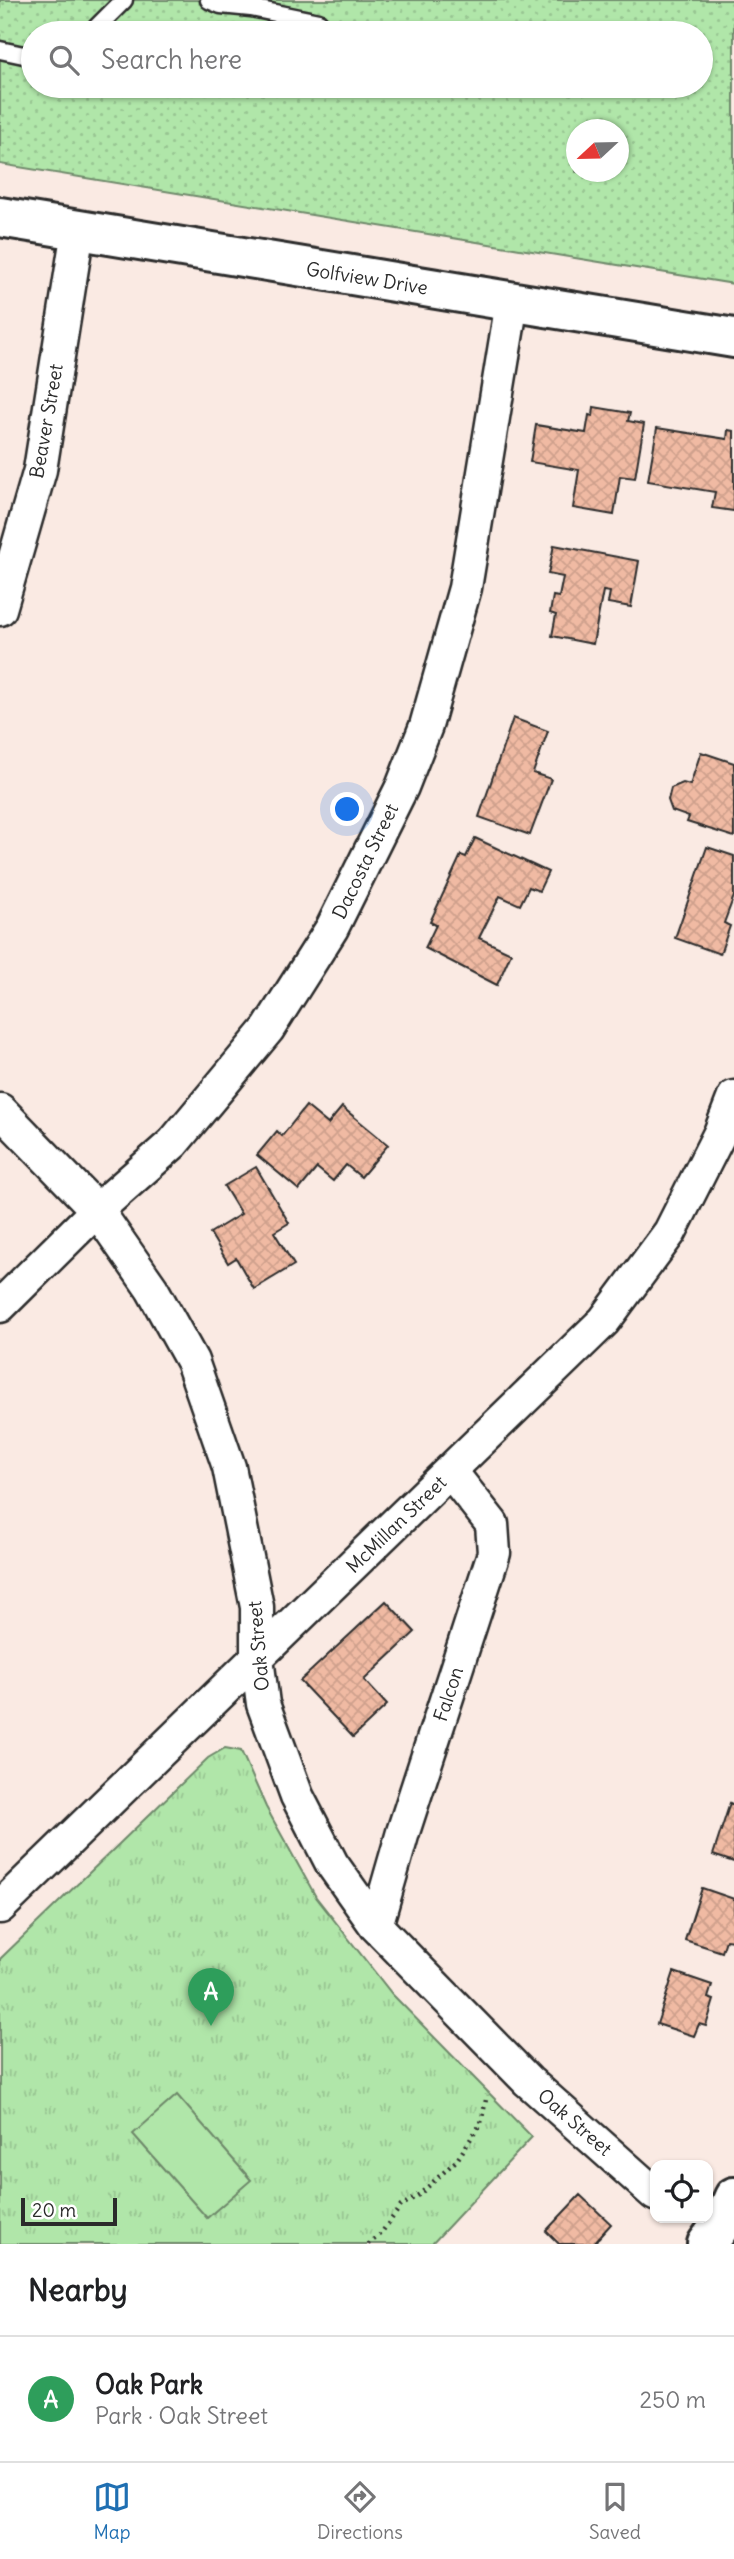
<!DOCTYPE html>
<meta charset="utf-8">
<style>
body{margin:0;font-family:Delius,sans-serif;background:#f6f6f6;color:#202124}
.controls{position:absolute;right:21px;bottom:21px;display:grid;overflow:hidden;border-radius:14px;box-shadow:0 2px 5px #0004}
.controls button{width:63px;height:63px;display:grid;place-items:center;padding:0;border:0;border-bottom:2px solid #e0e0e0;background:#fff;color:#202124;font:35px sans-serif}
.compass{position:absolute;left:566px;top:119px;width:63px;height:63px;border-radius:50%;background:#fff;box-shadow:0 2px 5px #0004;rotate:248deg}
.scale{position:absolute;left:21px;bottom:18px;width:96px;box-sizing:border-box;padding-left:7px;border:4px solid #2b2b2b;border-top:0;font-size:19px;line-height:24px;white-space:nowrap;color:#2b2b2b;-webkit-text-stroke:5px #fff;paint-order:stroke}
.you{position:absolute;left:348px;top:810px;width:24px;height:24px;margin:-18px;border:5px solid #fff;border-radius:50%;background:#1a73e8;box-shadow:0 0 0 10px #1a73e833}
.badge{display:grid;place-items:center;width:46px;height:46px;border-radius:50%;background:#1f6fb2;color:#fff;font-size:23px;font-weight:700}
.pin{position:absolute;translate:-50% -58px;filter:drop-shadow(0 2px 4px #0008)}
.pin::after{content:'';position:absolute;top:37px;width:24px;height:21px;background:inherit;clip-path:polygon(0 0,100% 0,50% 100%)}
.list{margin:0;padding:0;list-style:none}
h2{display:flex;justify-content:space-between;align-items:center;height:91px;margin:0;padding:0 28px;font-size:30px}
h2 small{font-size:23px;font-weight:400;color:#757577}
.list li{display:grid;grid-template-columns:46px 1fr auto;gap:21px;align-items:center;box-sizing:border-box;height:126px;padding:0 28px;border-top:2px solid #e0e0e0}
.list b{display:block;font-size:26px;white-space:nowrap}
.list p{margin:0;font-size:23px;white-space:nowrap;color:#757577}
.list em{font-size:23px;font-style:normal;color:#757577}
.icon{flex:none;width:38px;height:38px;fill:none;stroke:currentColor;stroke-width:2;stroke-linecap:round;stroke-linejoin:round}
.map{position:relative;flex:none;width:734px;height:2244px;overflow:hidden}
.search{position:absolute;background:#fff;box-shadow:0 2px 5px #0004;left:21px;right:21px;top:21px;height:77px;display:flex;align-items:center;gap:18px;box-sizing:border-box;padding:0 24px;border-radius:38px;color:#757577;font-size:26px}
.sheet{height:217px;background:#fff}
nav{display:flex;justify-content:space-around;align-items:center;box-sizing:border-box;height:98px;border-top:2px solid #e0e0e0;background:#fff;font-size:19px;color:#757577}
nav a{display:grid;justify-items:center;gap:4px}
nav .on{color:#1f6fb2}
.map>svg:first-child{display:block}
</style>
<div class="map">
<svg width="734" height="2244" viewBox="0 0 734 2244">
<defs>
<pattern id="grass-dots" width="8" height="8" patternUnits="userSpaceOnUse" patternTransform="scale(1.75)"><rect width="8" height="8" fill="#b0e6a9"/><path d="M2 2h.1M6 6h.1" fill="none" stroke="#98c592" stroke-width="1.8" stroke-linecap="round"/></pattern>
<pattern id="park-tufts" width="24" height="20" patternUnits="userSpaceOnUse" patternTransform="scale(1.75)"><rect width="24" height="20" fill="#b0e6a9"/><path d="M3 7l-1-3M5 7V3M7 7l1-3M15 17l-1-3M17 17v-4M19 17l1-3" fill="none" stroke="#98c592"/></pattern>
<pattern id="building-cross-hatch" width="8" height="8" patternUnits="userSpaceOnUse" patternTransform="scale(1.75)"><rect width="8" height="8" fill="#f0baa3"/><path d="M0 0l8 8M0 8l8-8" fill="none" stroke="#cea08c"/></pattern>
</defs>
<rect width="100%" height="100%" fill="#faeae3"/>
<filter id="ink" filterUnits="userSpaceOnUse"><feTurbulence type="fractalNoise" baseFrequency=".0143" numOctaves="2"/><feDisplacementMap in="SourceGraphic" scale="14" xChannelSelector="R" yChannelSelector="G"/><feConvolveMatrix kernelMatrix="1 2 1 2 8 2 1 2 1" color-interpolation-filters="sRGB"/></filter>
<g filter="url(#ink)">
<path fill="url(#grass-dots)" stroke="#6e886a" stroke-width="2" fill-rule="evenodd" d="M 0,0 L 734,0 L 734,284 L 0,164 ZM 33,33 L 701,33 L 701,86 L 33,86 ZM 576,130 L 618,130 L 618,172 L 576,172 Z"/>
<path fill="url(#park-tufts)" stroke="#6e886a" stroke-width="2" d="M 225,1748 L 241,1751 L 266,1807 L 316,1897 L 392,1994 L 532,2137 L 432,2244 L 0,2244 L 0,1959 L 208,1758 Z"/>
<path fill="#b0e6a9" stroke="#6e886a" stroke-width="2" d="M 177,2095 L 251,2180 L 207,2218 L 133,2134 Z"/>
<path fill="url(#building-cross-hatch)" stroke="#2b2b2b" stroke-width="2" d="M 594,407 L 630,413 L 628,421 L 644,424 L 635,478 L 620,476 L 614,515 L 573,508 L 579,470 L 530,462 L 536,425 L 586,433 L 589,415 L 593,416 Z
M 657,428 L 727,439 L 728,430 L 734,431 L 734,511 L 712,508 L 715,492 L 648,481 Z
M 554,545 L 639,561 L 631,607 L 608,603 L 610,592 L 603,591 L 593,644 L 552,636 L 556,615 L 550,613 L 553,596 L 559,597 L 563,577 L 548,574 Z
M 513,718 L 548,731 L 533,773 L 551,779 L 530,835 L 479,817 Z
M 701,752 L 734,763 L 734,837 L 687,822 L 689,817 L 672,811 L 668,800 L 671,788 L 683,783 L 690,785 Z
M 475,838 L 548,872 L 539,891 L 529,887 L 520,905 L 500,896 L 479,938 L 511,953 L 497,985 L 425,948 L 436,925 L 430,922 L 461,855 L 466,857 Z
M 707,847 L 734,856 L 734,896 L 724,923 L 730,926 L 720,954 L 675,938 Z
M 306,1106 L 328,1124 L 342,1107 L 388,1145 L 361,1177 L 346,1165 L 333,1181 L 317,1168 L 299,1190 L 257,1155 L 277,1131 L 282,1136 Z
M 256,1167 L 289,1223 L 274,1232 L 294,1265 L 254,1289 L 236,1258 L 228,1263 L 210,1233 L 241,1214 L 224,1186 Z
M 386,1601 L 415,1632 L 364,1680 L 387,1705 L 353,1737 L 300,1681 Z
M 730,1803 L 734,1805 L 734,1862 L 713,1855 Z
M 702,1888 L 734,1899 L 734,1941 L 726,1940 L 722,1952 L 685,1940 Z
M 674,1972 L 712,1985 L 708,1998 L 714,2000 L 706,2026 L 699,2024 L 694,2036 L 657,2024 Z
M 580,2195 L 611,2224 L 593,2244 L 559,2244 L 546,2231 Z"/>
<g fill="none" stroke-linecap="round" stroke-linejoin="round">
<defs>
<path id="lane" d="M 209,0 L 221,5 L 251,8 L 319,22
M 91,33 L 124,0
M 0,50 L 33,57"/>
<path id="street" d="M 0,609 L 40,470 L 78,230
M 0,1110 L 97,1210 L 152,1289 L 192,1361 L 229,1467 L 257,1607 L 257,1658 L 263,1704 L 297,1796 L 332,1864 L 376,1926 L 528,2081 L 655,2194
M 0,1306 L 97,1210 L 173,1143 L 268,1029 L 332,928 L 402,787 L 426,726 L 465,588 L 512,302
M 0,1907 L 604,1321 L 670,1232 L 720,1133 L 734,1097
M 376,1926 L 403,1832 L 494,1553 L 492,1524 L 451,1472"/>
<path id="secondary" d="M 0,217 L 734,338
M 707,2244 L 723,2222 L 734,2197"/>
</defs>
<use href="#lane" stroke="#2b2b2b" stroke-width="21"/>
<use href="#street" stroke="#2b2b2b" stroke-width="37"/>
<use href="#secondary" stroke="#2b2b2b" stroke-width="44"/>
<path stroke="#2b2b2b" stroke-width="4.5" stroke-dasharray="2 5" stroke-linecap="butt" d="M 368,2244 L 379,2236 L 401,2206 L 420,2194 L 457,2160 L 481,2123 L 487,2095"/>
<use href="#lane" stroke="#fff" stroke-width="16"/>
<use href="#street" stroke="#fff" stroke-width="32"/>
<use href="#secondary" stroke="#fff" stroke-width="38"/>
</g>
</g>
<g text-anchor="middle" stroke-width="7" stroke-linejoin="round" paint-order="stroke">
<g font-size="19" fill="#2b2b2b" stroke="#fff">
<text transform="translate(367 278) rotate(9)" y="7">Golfview Drive</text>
<text transform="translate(46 421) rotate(-80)" y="7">Beaver Street</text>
<text transform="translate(365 861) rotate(-64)" y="7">Dacosta Street</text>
<text transform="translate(396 1524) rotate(-44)" y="7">McMillan Street</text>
<text transform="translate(258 1646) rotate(-95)" y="7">Oak Street</text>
<text transform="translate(448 1694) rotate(-72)" y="7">Falcon</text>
<text transform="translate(575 2122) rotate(41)" y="7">Oak Street</text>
</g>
</g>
</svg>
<div class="controls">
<button><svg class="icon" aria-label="locate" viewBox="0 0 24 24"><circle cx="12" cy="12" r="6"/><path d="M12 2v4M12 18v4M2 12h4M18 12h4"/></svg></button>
</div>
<svg class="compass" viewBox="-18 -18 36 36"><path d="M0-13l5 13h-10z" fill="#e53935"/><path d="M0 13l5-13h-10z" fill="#757577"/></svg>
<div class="scale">20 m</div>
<div class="you"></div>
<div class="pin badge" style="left:211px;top:2026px;background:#2e9e5b">A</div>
<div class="search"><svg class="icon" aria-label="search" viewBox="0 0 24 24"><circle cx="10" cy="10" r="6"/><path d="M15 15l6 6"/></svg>Search here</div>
</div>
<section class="sheet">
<h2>Nearby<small></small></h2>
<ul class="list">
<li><span class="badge" style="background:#2e9e5b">A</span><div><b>Oak Park</b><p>Park · Oak Street</p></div><em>250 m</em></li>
</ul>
</section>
<nav>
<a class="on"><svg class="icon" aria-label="map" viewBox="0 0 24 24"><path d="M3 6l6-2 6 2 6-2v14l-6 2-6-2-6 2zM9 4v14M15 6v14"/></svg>Map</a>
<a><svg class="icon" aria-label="directions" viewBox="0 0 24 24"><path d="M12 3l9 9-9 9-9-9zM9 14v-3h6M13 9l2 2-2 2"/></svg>Directions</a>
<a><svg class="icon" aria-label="saved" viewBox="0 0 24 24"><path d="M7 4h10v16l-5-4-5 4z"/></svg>Saved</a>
</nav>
